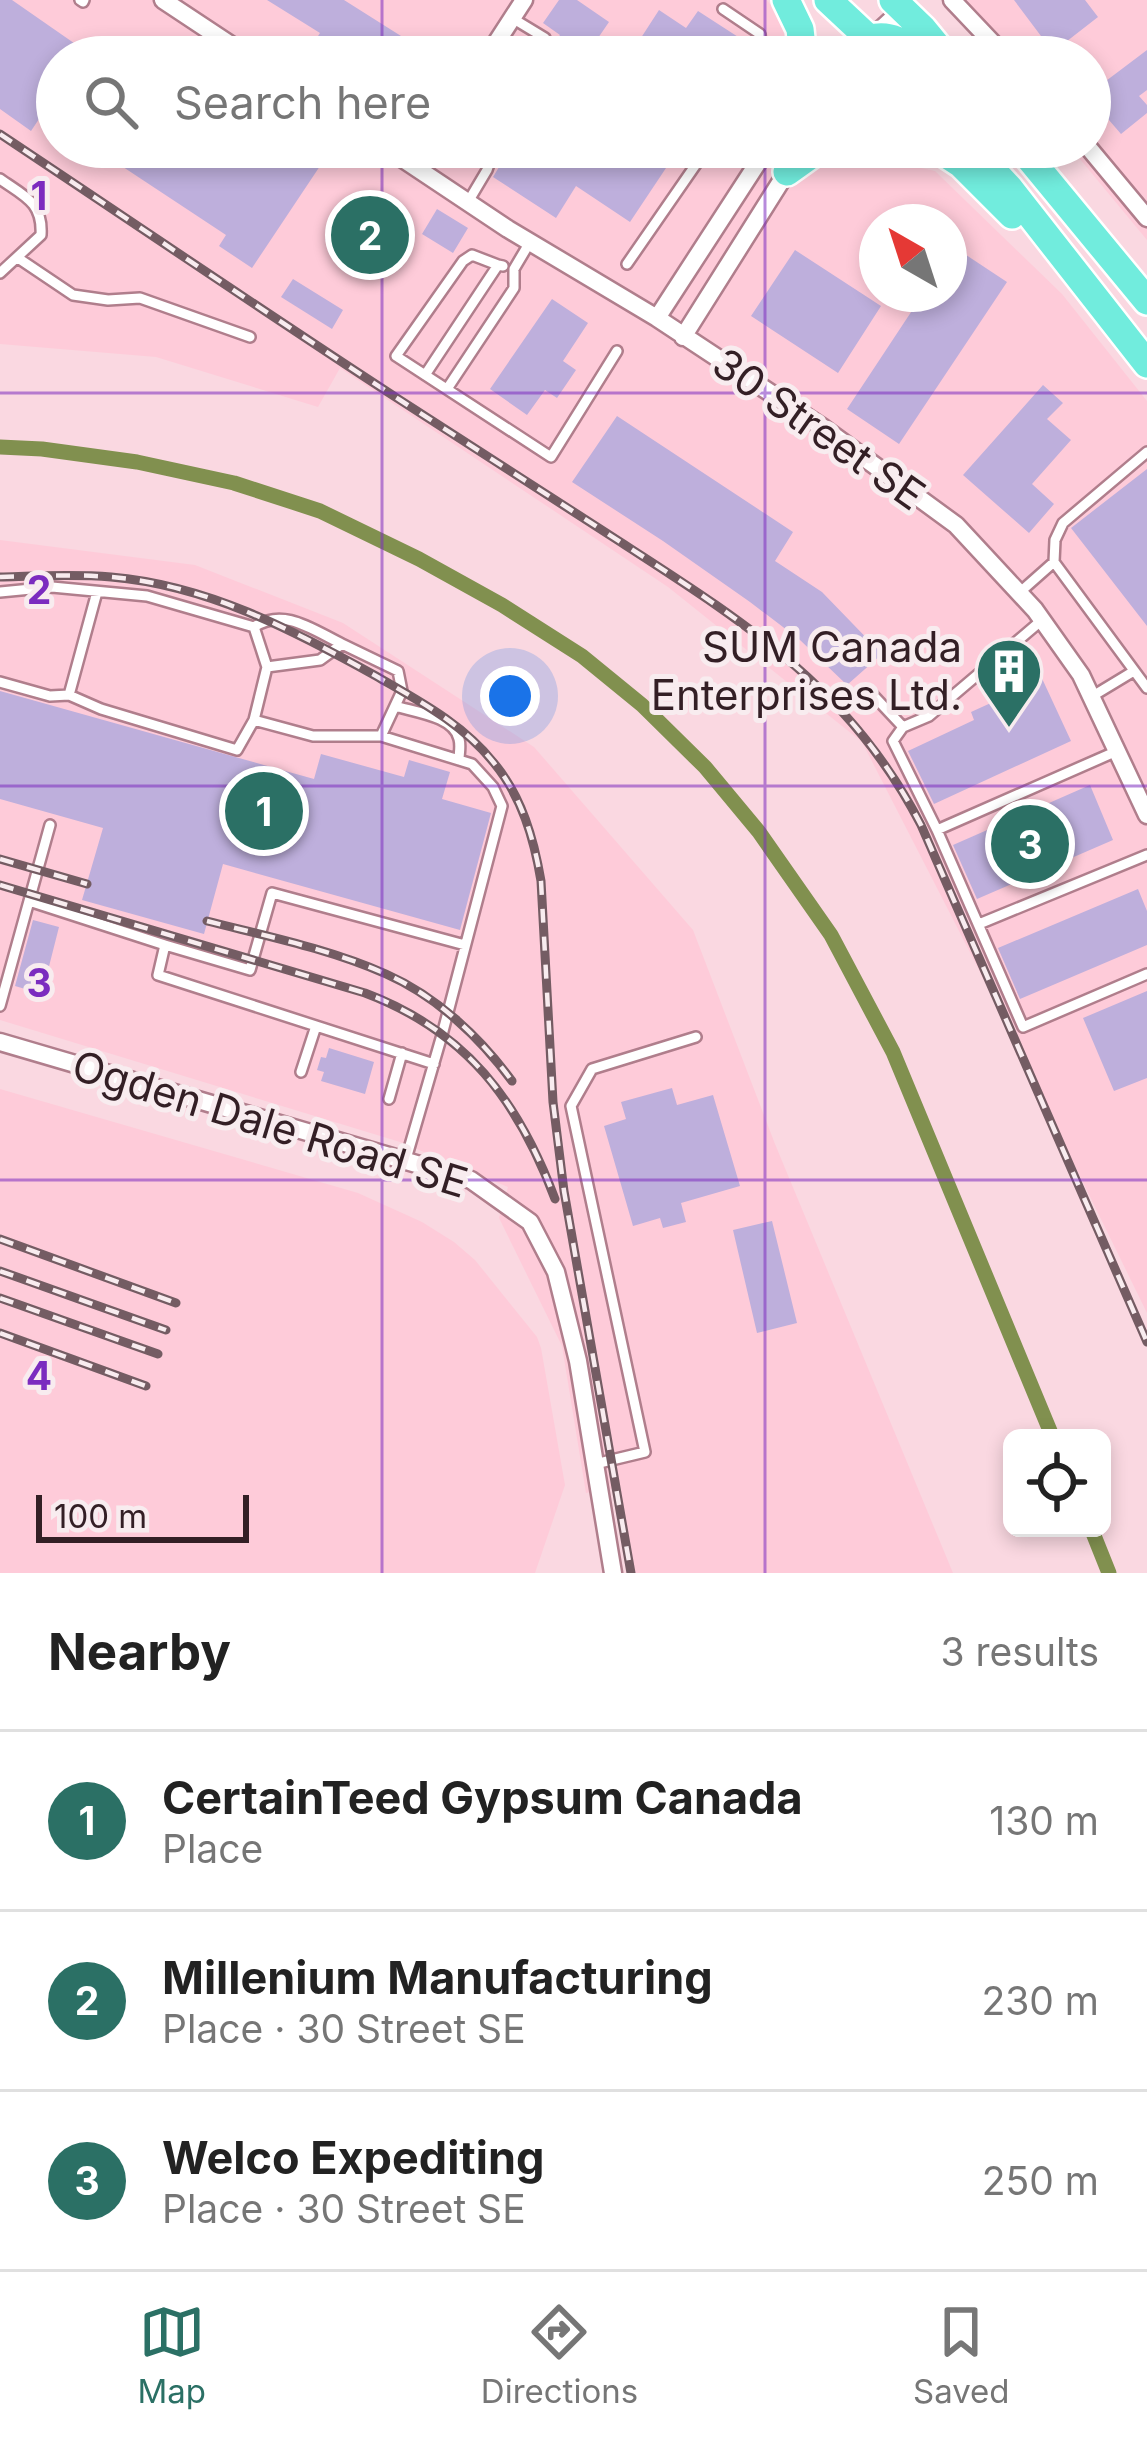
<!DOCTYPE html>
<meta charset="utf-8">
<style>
body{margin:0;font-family:Inter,sans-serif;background:#f6f6f6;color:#222}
.controls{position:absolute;right:36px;bottom:36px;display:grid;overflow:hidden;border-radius:18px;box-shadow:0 6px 18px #0003}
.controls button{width:108px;height:108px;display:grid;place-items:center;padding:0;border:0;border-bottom:3px solid #e0e0e0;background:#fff;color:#222;font:60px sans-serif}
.compass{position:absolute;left:859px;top:204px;width:108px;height:108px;border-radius:50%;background:#fff;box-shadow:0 6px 18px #0003;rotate:321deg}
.scale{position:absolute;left:36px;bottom:30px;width:213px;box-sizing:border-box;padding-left:12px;border:6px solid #331f25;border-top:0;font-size:33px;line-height:42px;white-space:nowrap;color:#331f25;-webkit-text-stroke:9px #f8ecef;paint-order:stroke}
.you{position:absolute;left:510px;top:696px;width:42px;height:42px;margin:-30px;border:9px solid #fff;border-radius:50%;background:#1a73e8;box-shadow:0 0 0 18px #1a73e833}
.badge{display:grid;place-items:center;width:78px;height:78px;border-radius:50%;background:#2b7065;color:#fff;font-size:39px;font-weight:700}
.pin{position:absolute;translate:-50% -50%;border:6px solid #fff;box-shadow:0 3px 12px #0006}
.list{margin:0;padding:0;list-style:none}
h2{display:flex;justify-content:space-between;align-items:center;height:156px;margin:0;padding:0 48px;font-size:51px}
h2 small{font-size:39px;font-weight:400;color:#767676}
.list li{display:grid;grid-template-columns:78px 1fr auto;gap:36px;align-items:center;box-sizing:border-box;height:180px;padding:0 48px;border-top:3px solid #e0e0e0}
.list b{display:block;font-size:45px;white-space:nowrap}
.list p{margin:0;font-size:39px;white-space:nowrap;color:#767676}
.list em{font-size:39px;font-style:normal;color:#767676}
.icon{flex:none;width:66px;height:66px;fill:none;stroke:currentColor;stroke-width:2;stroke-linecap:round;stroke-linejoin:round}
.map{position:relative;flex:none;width:1147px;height:1573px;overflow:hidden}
.search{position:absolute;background:#fff;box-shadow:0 6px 18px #0003;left:36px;right:36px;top:36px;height:132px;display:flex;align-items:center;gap:30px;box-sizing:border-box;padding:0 42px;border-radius:66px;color:#767676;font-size:45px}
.sheet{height:696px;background:#fff}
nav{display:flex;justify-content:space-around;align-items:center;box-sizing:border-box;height:168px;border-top:3px solid #e0e0e0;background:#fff;font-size:33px;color:#767676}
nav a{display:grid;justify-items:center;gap:6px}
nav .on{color:#2b7065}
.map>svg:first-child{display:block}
</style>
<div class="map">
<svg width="1147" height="1573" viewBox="0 0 1147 1573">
<rect width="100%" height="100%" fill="#fad8e1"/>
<path fill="#fecbd9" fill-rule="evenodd" d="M 0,0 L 767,0 L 798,43 L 793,57 L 57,57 L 57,147 L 839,147 L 844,151 L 935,171 L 1062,294 L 1147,401 L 1147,1313 L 976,964 L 862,742 L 668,587 L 340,368 L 318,407 L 156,357 L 0,344 ZM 877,222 L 949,222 L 949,294 L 877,294 Z
M 947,0 L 1147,0 L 1147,240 L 1070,147 L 1090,147 L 1090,57 L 995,57 Z
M 0,540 L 195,565 L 343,623 L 534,747 L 693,930 L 775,1144 L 953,1573 L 635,1573 L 616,1488 L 586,1493 L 562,1346 L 499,1218 L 508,1187 L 400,1142 L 0,1020 Z
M 0,1089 L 358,1193 L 422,1222 L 454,1242 L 475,1260 L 537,1337 L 541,1348 L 565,1485 L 535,1573 L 0,1573 Z"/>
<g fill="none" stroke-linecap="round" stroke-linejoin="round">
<path stroke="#81904f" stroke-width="15" d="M 0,447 L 42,449 L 137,462 L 234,483 L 320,511 L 419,559 L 502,605 L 582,656 L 642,705 L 705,767 L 759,832 L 831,935 L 893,1052 L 1053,1438
M 1091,1528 L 1109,1573"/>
</g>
<path fill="#beafdc" d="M 0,0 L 12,0 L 94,57 L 57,57 L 57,126 L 41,116 L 31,131 L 0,109 Z
M 267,0 L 344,0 L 420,48 L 414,57 L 320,57 L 309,50 L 320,33 Z
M 559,0 L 577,0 L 609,22 L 585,57 L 544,57 L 560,35 L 543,23 Z
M 1014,0 L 1085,0 L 1098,17 L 1053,52 Z
M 659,10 L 686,28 L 698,11 L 749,44 L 740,57 L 656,57 L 637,44 Z
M 1147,50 L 1147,90 L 1139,96 L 1147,105 L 1147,113 L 1121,134 L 1090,98 L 1090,93 Z
M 123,147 L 297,147 L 322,163 L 252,268 L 219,246 L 226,235 L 114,161 Z
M 511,147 L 570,147 L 594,163 L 605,147 L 680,147 L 630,222 L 576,186 L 556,218 L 493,177 Z
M 359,191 L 415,230 L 381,279 L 325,240 Z
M 437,209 L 468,228 L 453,253 L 422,234 Z
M 954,247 L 1007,282 L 899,444 L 847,409 L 923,294 L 949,294 L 949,255 Z
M 795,250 L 881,306 L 838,373 L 751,316 Z
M 293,279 L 343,310 L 332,329 L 281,297 Z
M 552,299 L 588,323 L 563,361 L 576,370 L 557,398 L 545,390 L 527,415 L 490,389 Z
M 1043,385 L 1063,403 L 1047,419 L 1071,440 L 1032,484 L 1054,504 L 1029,533 L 963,475 Z
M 617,416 L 793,532 L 775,561 L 822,592 L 882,654 L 847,685 L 800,640 L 750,602 L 663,541 L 572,482 Z
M 1147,469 L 1147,626 L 1071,528 Z
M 1039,672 L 1071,741 L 934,804 L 908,751 L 974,720 L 971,712 L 1004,697 L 1001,690 Z
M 0,691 L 314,779 L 321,754 L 404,777 L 409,760 L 450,772 L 442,799 L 491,813 L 460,930 L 223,864 L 204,934 L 82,900 L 103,828 L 0,799 Z
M 1090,785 L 1113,840 L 977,899 L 953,845 Z
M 1138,889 L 1147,911 L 1147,945 L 1020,999 L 998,948 Z
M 33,920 L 59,927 L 42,994 L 15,986 Z
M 1147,991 L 1147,1078 L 1114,1091 L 1083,1018 Z
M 329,1048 L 374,1062 L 365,1094 L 321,1081 L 324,1072 L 317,1070 L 321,1057 L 326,1058 Z
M 672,1088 L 677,1105 L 713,1095 L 740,1186 L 681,1203 L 686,1222 L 663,1228 L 660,1218 L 633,1226 L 604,1126 L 626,1119 L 621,1102 Z
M 772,1221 L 797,1323 L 757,1333 L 733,1230 Z"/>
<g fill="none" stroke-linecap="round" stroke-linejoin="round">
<defs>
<path id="lane" d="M 80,0 L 83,2 L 84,0
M 723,9 L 760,34 L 762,57
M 512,18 L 545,38 L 533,57
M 742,147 L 761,159
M 0,179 C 24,196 43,202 41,235 L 0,273
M 468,202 L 487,170 L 495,147
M 18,258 L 73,295 L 108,300 L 140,298 L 250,337
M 627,264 L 708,147
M 498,265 L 472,255 L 463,261 L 396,356 L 551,457 L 617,351
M 425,375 L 498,265 L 503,266
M 447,389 L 514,288 L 514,269 L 530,242
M 1054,562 L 1055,540 L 1063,523 L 1147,452
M 0,592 L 52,587 L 147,596 L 254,627 L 267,667 L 254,720 L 237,750 L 101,709 L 69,695 L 97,592
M 1019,593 L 1054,562 L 1147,688
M 1042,620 L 929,716 L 903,727 L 893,741 L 937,830 L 1023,1027 L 1147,974
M 254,627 C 284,607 313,630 342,644
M 267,667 L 320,660 L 342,644 L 398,671 L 402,691 L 381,736
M 0,682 L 50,696 L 69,695
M 873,695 L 903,727
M 1091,697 L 1134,671
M 395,706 C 414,712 454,716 459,739 C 461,746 459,753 459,760
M 254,720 L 313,736 L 381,736 L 472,764 L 493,787 L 502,806 L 442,1035 L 406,1159
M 937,830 L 1117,751
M 29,901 L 165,945 L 158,975 L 434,1064
M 979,924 L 1147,855
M 165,945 L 250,970 L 272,893 L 465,945
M 0,1006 L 50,825
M 301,1072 L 316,1026
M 389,1099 L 402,1053
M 595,1464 L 645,1452 L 571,1106 L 592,1069 L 696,1037"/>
<path id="street" d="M 163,0 L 249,57
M 952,0 L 1006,57
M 487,57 L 524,0
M 851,57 L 903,9
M 385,147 L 508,229 L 657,318 L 822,427 L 956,525 L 1035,610 L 1081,675 L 1147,815
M 1088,147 L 1147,218
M 415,167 L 428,147
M 657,318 L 768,147
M 683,337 L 790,167
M 0,1042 L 471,1180 L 530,1222 L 556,1272 L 578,1361 L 613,1573"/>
<path id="primary" d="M 786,0 L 800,29 L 803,57
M 828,0 L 889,57
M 893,0 L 923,29 L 946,57
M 870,38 C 891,33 904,42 918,57
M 935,147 L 961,164 L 1012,215
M 971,147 L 1010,189 L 1147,364
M 1020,147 L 1147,301
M 787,172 L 822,147"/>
</defs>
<use href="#lane" stroke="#b07e8c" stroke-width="14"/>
<use href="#street" stroke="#b07e8c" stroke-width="21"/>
<use href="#primary" stroke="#fff" stroke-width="32"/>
<use href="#lane" stroke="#fff" stroke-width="9"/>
<use href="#street" stroke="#fff" stroke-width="16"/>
<use href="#primary" stroke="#71ecdd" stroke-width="27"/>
<defs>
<path id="rail" d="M 0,134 C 134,223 266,313 400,400 C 474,448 548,495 622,543 C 746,623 851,689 921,825 L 1147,1342
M 0,577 C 37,576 74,574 111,577 C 207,585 293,630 376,676 C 419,701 462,723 494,763 C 522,797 534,839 541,881 L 553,1102 L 564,1191 L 631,1573
M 0,859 L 87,884
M 0,885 L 365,993 C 466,1031 518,1100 555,1199
M 207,921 C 266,936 330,949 386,974 C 436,996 480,1037 512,1081
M 0,1239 L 176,1303
M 0,1271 L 166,1330
M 0,1298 L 158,1354
M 0,1333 L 146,1386"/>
</defs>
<use href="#rail" stroke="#745c63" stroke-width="9"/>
<use href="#rail" stroke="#f8ecef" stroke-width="4.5" stroke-dasharray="14" stroke-linecap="butt"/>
</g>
<path fill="none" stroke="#7b2cbf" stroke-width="3" stroke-opacity="0.55" d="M 382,0 L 382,57M 765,0 L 765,57M 382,147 L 382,1573M 765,147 L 765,1573M 0,393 L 1147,393M 0,786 L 1147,786M 0,1180 L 1147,1180"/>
<defs>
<symbol id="building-pin" viewBox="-11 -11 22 30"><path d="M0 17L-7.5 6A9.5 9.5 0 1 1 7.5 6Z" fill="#2b7065" stroke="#f8ecef"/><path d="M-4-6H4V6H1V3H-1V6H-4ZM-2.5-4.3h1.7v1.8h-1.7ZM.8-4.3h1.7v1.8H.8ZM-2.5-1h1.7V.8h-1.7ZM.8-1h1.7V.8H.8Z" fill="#fff"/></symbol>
</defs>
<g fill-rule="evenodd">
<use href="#building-pin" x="971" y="633" width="76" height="104"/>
</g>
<g text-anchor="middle" stroke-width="10" stroke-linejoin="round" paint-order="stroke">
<g font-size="42" fill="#331f25" stroke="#f8ecef">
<text transform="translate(819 429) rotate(35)" y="15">30 Street SE</text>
<text transform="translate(270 1124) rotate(17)" y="15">Ogden Dale Road SE</text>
</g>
<g font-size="42" fill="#331f25" stroke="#f8ecef" text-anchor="end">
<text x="962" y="662">SUM Canada<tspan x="962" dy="48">Enterprises Ltd.</tspan></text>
</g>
</g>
<g font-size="39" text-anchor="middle" font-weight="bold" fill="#7b2cbf" stroke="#f8ecef" stroke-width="10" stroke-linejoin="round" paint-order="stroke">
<text x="39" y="210">1</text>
<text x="39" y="604">2</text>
<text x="39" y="997">3</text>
<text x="39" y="1390">4</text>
</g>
</svg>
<div class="controls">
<button><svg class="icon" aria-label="locate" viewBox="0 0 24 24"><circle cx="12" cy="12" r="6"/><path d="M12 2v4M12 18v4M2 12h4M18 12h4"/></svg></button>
</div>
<svg class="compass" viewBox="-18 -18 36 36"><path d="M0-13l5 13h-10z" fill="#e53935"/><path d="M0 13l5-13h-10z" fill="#767676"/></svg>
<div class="scale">100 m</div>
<div class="you"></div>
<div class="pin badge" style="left:264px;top:811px">1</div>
<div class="pin badge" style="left:370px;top:235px">2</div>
<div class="pin badge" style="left:1030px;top:844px">3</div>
<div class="search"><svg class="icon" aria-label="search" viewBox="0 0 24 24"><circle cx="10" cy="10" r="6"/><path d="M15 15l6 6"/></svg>Search here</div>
</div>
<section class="sheet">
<h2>Nearby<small>3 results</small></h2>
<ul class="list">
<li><span class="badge">1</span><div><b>CertainTeed Gypsum Canada</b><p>Place</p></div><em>130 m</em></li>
<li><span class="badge">2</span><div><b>Millenium Manufacturing</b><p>Place · 30 Street SE</p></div><em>230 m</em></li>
<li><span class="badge">3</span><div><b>Welco Expediting</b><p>Place · 30 Street SE</p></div><em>250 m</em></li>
</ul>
</section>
<nav>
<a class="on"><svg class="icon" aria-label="map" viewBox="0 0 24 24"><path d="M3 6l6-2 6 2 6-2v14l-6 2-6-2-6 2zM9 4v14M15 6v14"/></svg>Map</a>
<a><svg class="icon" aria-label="directions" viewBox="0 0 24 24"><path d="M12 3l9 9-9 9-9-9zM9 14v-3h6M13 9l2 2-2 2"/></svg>Directions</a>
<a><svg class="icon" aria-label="saved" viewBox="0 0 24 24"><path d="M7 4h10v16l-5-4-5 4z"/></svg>Saved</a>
</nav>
